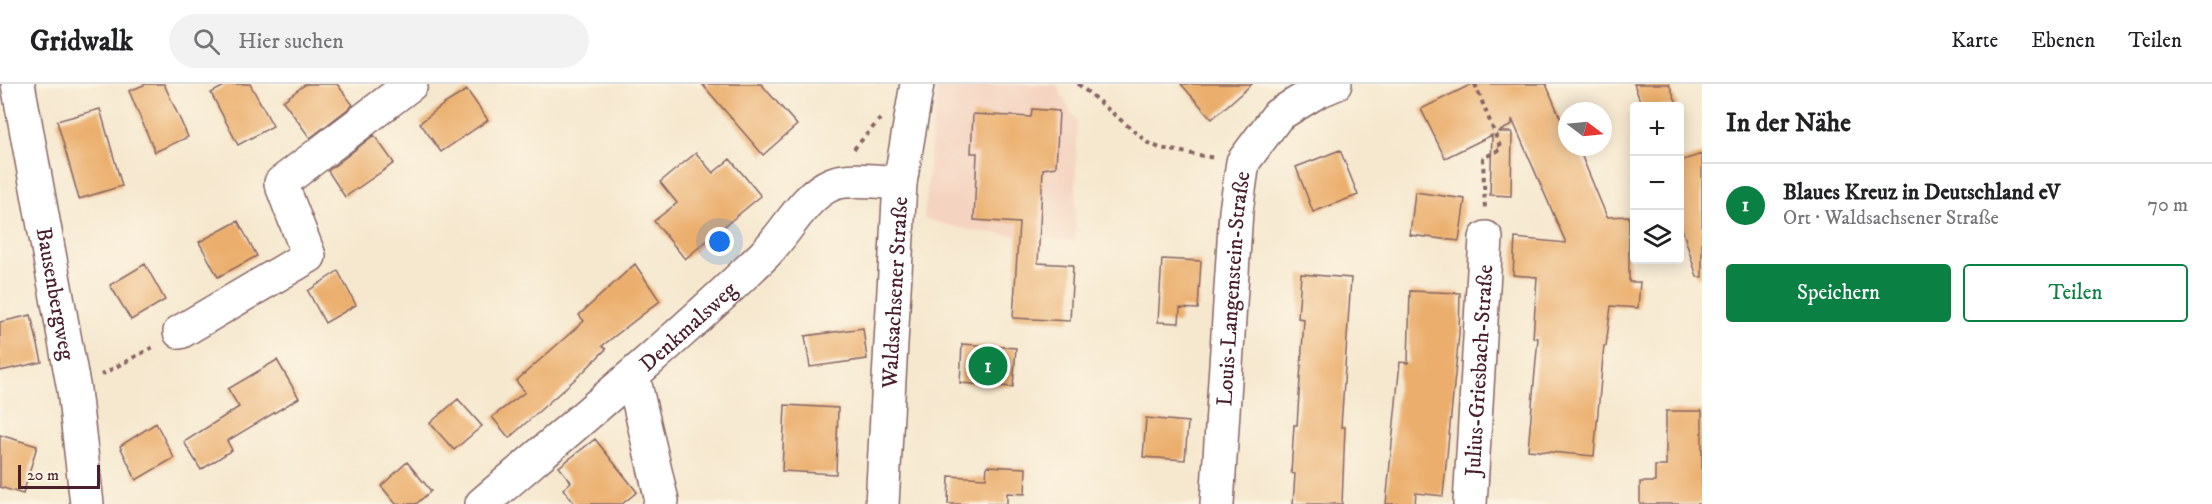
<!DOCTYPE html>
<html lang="de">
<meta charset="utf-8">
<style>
body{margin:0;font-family:"IM FELL DW Pica",serif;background:#f2f2f2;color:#202124}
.controls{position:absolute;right:18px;top:18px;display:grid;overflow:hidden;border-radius:6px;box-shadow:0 3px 15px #0003}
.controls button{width:54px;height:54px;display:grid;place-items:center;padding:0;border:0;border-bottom:2px solid #e0e0e0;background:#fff;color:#202124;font:30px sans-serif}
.compass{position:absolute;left:1558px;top:18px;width:54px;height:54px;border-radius:50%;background:#fff;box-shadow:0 3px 15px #0003;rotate:106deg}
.scale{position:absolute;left:18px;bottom:15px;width:82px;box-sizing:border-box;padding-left:6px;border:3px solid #4a1f2b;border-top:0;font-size:16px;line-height:21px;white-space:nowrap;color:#4a1f2b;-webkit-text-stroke:4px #fcf5e5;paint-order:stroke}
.you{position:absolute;left:720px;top:158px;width:21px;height:21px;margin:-15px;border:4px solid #fff;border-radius:50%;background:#1a73e8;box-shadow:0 0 0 9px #1a73e833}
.badge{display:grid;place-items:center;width:39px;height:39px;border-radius:50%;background:#0b8043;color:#fff;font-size:20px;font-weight:700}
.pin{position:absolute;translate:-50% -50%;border:3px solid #fff;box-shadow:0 2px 6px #0006}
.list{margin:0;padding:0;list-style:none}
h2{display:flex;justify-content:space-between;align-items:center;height:78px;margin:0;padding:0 24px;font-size:26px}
h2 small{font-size:20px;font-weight:400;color:#757577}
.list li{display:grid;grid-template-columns:39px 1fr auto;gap:18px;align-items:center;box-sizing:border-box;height:84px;padding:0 24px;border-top:2px solid #e0e0e0}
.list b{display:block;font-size:22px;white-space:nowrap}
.list p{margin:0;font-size:20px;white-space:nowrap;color:#757577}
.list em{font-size:20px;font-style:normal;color:#757577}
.actions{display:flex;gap:12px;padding:18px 24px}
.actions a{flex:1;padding:14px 0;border:2px solid #0b8043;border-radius:6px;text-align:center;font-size:21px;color:#0b8043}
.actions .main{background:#0b8043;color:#fff}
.icon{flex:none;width:33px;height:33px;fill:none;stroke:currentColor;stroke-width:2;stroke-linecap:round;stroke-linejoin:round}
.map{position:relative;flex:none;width:1702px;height:420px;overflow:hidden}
header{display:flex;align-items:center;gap:36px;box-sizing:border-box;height:84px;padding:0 30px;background:#fff;border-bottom:2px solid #e0e0e0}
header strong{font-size:28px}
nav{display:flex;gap:33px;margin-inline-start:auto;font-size:21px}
.search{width:420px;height:54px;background:#f2f2f2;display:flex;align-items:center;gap:15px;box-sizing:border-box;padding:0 21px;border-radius:33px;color:#757577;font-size:22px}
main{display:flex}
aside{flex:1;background:#fff}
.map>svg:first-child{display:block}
</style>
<header>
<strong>Gridwalk</strong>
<div class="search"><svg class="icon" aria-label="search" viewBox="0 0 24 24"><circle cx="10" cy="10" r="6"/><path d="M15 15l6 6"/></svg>Hier suchen</div>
<nav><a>Karte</a><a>Ebenen</a><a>Teilen</a></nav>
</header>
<main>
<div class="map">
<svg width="1702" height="420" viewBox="0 0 1702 420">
<rect width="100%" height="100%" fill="#fcf5e5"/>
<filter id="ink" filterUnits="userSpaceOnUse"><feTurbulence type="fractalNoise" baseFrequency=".0167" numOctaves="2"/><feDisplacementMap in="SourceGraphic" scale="12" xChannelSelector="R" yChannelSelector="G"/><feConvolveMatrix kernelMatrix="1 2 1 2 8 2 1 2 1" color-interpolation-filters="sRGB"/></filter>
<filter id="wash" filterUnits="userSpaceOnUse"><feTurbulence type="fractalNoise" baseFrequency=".008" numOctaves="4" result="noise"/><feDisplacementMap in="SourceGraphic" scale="24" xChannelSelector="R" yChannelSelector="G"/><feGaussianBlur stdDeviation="1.35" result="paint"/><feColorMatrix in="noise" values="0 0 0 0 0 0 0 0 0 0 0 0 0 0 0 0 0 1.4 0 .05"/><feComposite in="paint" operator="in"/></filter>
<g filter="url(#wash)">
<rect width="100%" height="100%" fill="#f6e8cf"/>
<path fill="#f4d3c0" d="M 937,0 L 1056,0 L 1077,38 L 1075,157 L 972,147 L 924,135 Z"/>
<g id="blocks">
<path fill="#ebae6c" d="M 146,0 L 164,0 L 188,53 L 155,68 L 129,7 Z
M 228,0 L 250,0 L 273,42 L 238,61 L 211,9 Z
M 306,0 L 337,0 L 353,21 L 310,54 L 283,17 Z
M 702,0 L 761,0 L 797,41 L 763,71 Z
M 1181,0 L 1252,0 L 1212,35 Z
M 1472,0 L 1546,0 L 1567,50 L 1567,63 L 1578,63 L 1607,133 L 1629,132 L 1629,198 L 1640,198 L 1638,224 L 1611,222 L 1606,262 L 1604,262 L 1594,372 L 1528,366 L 1538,254 L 1533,254 L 1537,193 L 1513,191 L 1515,154 L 1566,159 L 1512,35 L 1512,41 L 1498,48 L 1512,48 L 1511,112 L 1490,111 L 1492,51 L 1445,74 L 1421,25 Z
M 1634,0 L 1669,0 L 1678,22 L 1642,22 Z
M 467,6 L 488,36 L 441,68 L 420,39 L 444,20 Z
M 100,25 L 122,102 L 79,115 L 57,37 Z
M 1032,25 L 1059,27 L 1056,83 L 1043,85 L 1038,179 L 1073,181 L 1070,237 L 1013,234 L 1019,139 L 974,136 L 977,69 L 971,69 L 973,30 L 1031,33 Z
M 374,51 L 394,79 L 345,113 L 328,87 Z
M 1340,66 L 1358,111 L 1313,128 L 1296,83 Z
M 696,69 L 713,89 L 730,75 L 761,112 L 685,175 L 654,137 L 677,119 L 660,98 Z
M 1702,70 L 1702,193 L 1697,193 L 1680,138 L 1680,77 Z
M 1415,108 L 1465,115 L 1459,157 L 1410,151 Z
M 238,137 L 257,172 L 218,193 L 199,158 Z
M 1162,175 L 1201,177 L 1198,225 L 1180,224 L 1179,239 L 1158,238 Z
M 145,180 L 165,216 L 131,236 L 110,201 Z
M 635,180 L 660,217 L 602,262 L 606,265 L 582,289 L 509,354 L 492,333 L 525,308 L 516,297 L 584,237 L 579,231 Z
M 338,187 L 356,221 L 325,239 L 308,207 Z
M 1301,190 L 1351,194 L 1341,343 L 1345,343 L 1342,420 L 1293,420 L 1295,390 L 1291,389 L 1294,341 L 1297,341 L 1304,235 L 1298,234 Z
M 1410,207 L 1460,209 L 1459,250 L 1443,412 L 1416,409 L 1415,420 L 1386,420 L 1400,278 L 1408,279 Z
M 31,231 L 42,278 L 0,287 L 0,238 Z
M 863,244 L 867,275 L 810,283 L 805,252 Z
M 962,260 L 1016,264 L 1013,303 L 960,299 Z
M 277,276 L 299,314 L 227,357 L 232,366 L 201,386 L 184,358 L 239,323 L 228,305 Z
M 458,315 L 482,342 L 454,366 L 430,339 Z
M 785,321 L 838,324 L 836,390 L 782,387 Z
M 1666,327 L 1702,327 L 1702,420 L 1640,420 L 1640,398 L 1655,398 L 1655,382 L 1666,382 Z
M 1146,334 L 1188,338 L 1185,376 L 1143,373 Z
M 156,339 L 174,374 L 136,396 L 120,362 Z
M 0,351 L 37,362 L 23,410 L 0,403 Z
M 595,355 L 637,408 L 622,420 L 575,420 L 563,405 L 571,398 L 559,383 Z
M 407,378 L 431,407 L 416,420 L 396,420 L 381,402 Z
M 987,382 L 1026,384 L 1025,410 L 1007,409 L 1007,420 L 948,420 L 949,392 L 986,394 Z"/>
</g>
</g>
<g filter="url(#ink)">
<use href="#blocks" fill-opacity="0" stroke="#866564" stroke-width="1.5"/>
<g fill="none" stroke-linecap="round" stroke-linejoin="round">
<defs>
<g id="minor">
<path id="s1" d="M 18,0 L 74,306 L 87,420"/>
<path d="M 180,248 L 309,172 L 281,99 L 411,0"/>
<path d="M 633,292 L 662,417 L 660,420"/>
<path id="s2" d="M 482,420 C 577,339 673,259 763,172 C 785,151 804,111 832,100 C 849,93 881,98 900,99"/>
<path id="s3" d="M 882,420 L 900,99 L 917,0"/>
<path id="s4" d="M 1217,420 L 1236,127 L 1243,78 L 1278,31 L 1316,8 L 1335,0"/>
<path id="s5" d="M 1470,420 L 1486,154"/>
</g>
</defs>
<use href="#minor" stroke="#866564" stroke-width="36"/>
<path stroke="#866564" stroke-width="4" stroke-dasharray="4.5 4.5" stroke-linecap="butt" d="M 1078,0 L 1148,59 L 1160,64 L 1215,74
M 1475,0 L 1501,65 L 1483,74 L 1485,126
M 854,65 L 880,35
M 101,291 L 155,262"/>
<use href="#minor" stroke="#fff" stroke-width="33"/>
</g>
</g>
<g text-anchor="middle" stroke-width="6" stroke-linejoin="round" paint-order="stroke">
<g font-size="22" fill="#4a1f2b" stroke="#fcf5e5">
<text dy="8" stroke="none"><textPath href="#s4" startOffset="216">Louis-Langenstein-Straße</textPath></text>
<text dy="8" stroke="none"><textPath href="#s3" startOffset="212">Waldsachsener Straße</textPath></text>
<text dy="8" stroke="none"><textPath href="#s1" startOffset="213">Bausenbergweg</textPath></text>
<text dy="8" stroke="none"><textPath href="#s2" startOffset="272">Denkmalsweg</textPath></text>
<text dy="8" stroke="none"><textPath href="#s5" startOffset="134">Julius-Griesbach-Straße</textPath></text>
</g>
</g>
</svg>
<div class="controls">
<button>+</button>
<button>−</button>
<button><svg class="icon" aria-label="layers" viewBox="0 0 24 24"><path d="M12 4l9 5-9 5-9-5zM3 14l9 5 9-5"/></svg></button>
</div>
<svg class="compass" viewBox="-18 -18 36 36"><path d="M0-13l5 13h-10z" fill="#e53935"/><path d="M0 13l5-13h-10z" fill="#757577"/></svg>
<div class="scale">20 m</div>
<div class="you"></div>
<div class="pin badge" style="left:988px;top:282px">1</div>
</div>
<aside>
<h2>In der Nähe<small></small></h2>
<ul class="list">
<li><span class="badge">1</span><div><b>Blaues Kreuz in Deutschland eV</b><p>Ort · Waldsachsener Straße</p></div><em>70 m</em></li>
</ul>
<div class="actions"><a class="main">Speichern</a><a>Teilen</a></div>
</aside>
</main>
